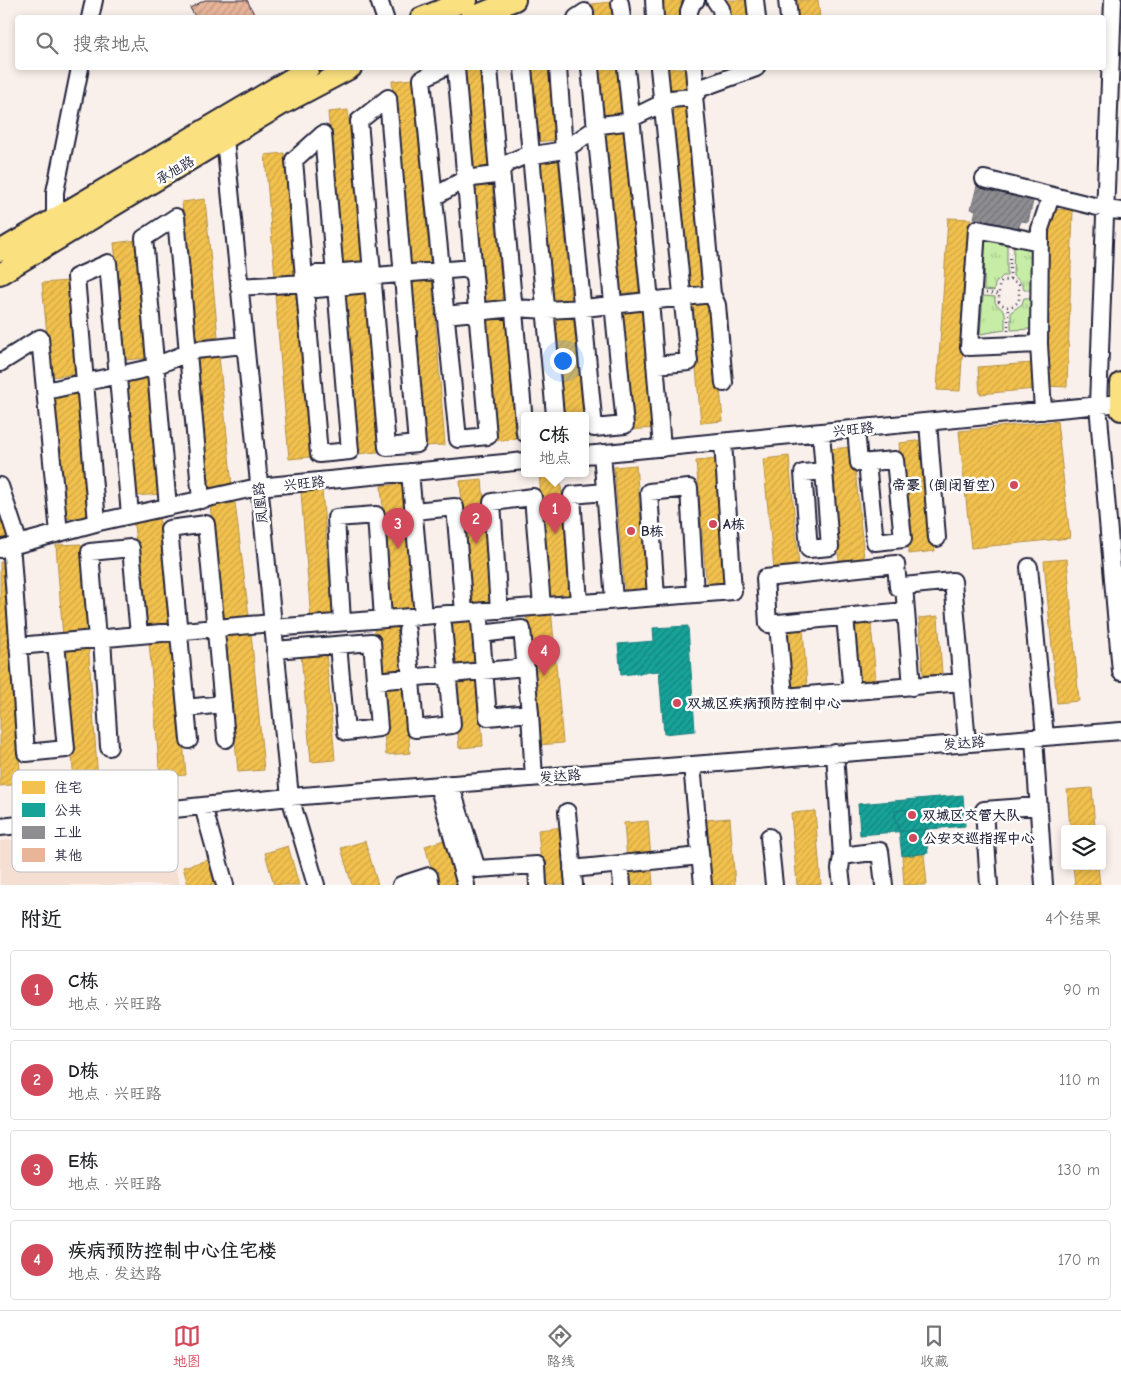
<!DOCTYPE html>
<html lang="zh">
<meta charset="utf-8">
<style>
body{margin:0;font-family:"Comic Neue","LXGW WenKai TC",sans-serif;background:#f2f2f2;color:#202124}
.controls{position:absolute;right:15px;bottom:15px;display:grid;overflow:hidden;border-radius:5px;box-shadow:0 2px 8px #0003}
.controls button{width:45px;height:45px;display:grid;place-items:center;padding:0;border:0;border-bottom:1px solid #e0e0e0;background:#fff;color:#202124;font:25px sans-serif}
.you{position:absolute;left:562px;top:360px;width:18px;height:18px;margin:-12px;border:4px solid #fff;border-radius:50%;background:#1a73e8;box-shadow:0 0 0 8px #1a73e833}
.badge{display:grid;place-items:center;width:32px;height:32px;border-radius:50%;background:#d1495b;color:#fff;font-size:16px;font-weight:700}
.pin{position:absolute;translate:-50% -41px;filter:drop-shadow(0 1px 2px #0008)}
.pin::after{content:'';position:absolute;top:26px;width:18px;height:15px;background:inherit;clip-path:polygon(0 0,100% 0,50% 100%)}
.popup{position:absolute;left:521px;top:412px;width:68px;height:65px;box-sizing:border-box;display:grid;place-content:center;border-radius:5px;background:#fff;filter:drop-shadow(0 1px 4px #0005);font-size:16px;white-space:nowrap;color:#757577}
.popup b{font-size:19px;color:#202124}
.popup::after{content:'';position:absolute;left:50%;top:100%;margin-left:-10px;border:10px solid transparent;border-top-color:#fff}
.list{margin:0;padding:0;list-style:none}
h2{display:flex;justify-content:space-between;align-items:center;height:65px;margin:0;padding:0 20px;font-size:21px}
h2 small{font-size:16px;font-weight:400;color:#757577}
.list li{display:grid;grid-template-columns:32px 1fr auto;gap:15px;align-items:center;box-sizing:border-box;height:80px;margin:0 10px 10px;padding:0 10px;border:1px solid #e0e0e0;border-radius:5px}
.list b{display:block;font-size:19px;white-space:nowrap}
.list p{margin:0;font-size:16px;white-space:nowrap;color:#757577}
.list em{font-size:16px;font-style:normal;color:#757577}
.icon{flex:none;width:28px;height:28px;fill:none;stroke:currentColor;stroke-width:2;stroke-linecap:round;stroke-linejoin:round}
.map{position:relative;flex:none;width:1121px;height:885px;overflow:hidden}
.search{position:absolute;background:#fff;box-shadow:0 2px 8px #0003;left:15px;right:15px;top:15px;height:55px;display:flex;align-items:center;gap:12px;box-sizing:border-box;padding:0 18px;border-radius:5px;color:#757577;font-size:19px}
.sheet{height:425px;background:#fff}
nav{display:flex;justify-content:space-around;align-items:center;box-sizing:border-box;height:70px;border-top:1px solid #e0e0e0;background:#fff;font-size:14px;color:#757577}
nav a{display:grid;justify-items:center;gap:2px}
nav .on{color:#d1495b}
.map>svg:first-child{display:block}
</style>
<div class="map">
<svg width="1121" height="885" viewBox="0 0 1121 885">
<defs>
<pattern id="grass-tufts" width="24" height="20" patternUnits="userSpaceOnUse" patternTransform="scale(1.25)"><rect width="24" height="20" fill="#c6eca6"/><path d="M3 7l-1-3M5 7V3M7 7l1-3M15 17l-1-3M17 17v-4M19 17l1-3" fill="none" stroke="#aaca90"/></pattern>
<pattern id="homes-hatch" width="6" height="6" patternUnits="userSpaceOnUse" patternTransform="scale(1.25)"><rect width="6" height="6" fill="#f2c14e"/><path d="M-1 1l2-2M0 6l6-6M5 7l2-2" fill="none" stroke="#cfa645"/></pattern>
<pattern id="public-hatch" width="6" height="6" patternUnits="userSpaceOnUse" patternTransform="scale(1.25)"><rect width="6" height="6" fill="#17a398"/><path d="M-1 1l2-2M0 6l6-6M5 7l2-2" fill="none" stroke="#14847d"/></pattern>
<pattern id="industry-hatch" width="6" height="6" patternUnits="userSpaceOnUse" patternTransform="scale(1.25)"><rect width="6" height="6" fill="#8d8d92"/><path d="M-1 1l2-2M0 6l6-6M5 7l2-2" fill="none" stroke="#737378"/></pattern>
<pattern id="building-hatch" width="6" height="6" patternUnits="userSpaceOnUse" patternTransform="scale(1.25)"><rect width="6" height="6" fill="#e8b599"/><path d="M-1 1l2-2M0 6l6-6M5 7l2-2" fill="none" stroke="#c79b85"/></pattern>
</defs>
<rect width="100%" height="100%" fill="#faf0eb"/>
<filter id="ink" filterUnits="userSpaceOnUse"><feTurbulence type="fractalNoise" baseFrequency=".02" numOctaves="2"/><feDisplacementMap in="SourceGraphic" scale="10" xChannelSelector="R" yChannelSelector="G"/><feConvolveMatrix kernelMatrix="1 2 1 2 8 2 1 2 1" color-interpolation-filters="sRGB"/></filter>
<g filter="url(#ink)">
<path fill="#f5ded2" d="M 163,825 L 180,885 L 0,885 L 0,841 Z"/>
<path fill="url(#grass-tufts)" stroke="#748770" d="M 985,239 L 1007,244 L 1007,276 L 1003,276 L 995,284 L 994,291 L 984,290 Z
M 1014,245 L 1034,249 L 1034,290 L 1024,290 C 1022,282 1019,280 1013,276 Z
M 983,296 L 995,297 L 995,303 L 1005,312 L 1005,330 L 980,334 Z
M 1024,298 L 1033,298 L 1032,329 L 1011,330 L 1011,312 L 1022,304 Z"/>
<path fill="url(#homes-hatch)" stroke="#b49148" d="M 661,0 L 682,0 L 683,18 L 662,18 Z
M 727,0 L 749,0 L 751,18 L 729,18 Z
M 796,0 L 818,0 L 820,18 L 798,18 Z
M 612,2 L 613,18 L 592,18 L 591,4 Z
M 460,68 L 481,68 L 490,167 L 469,169 Z
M 528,68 L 550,68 L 557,140 L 535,142 Z
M 597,68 L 618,68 L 622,114 L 601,116 Z
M 666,68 L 688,68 L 689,88 L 668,89 Z
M 413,79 L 430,262 L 408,264 L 392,81 Z
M 693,106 L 710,289 L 689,291 L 671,108 Z
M 348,110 L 362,263 L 342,265 L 328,112 Z
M 624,130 L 639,292 L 618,294 L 602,132 Z
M 284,153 L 295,276 L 275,278 L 265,155 Z
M 558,159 L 571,299 L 549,301 L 537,161 Z
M 492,185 L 503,300 L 482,302 L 471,187 Z
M 205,199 L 218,337 L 195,340 L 182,202 Z
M 1050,209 L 1073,210 L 1067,387 L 1044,386 Z
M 948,218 L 971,219 L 960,391 L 937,390 Z
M 137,240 L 148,358 L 126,360 L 114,243 Z
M 432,280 L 445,445 L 424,446 L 410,281 Z
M 68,281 L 77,374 L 51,377 L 42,283 Z
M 365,287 L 378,452 L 356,454 L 343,289 Z
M 296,293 L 310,457 L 289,459 L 275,294 Z
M 712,301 L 723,421 L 701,423 L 690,303 Z
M 642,308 L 654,428 L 631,430 L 620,310 Z
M 573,314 L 583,415 L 561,415 L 552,315 Z
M 505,315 L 516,439 L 494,441 L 483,317 Z
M 219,356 L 232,486 L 208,488 L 196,358 Z
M 1033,363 L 1035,389 L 980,394 L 978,367 Z
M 150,376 L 161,494 L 136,496 L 126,378 Z
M 79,392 L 91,516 L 65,519 L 53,395 Z
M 1057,421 L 1070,538 L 971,548 L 959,431 Z
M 924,440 L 935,551 L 909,554 L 899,443 Z
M 853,447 L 864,558 L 839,560 L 828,449 Z
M 789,456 L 799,567 L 774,569 L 763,459 Z
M 718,459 L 729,588 L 707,590 L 696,461 Z
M 636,465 L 647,594 L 625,596 L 614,467 Z
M 539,473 L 560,473 L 571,598 L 549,600 Z
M 482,479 L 493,608 L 471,610 L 460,481 Z
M 403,484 L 414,612 L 392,614 L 381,486 Z
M 322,490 L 333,618 L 311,620 L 301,492 Z
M 235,503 L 249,616 L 224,619 L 210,506 Z
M 0,507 L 10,538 L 0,541 Z
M 159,515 L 172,624 L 147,627 L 133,518 Z
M 81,544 L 98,781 L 74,783 L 56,545 Z
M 1067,559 L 1079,701 L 1057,703 L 1044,561 Z
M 0,562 L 4,562 L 21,784 L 0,786 Z
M 551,608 L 563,743 L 538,745 L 526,610 Z
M 474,613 L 483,746 L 459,748 L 450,615 Z
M 938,616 L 942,674 L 923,675 L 919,618 Z
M 399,619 L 410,753 L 386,755 L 374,621 Z
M 871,624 L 876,681 L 856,683 L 852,625 Z
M 803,629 L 807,686 L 788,688 L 783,630 Z
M 251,633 L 264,770 L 238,772 L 225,635 Z
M 174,639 L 186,775 L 160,777 L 149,641 Z
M 326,652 L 335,760 L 311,762 L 301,655 Z
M 1092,788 L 1095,829 L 1070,829 L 1067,790 Z
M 815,811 L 821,885 L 797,885 L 791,813 Z
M 730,818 L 735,885 L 712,885 L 706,820 Z
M 648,821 L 653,885 L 629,885 L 624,823 Z
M 564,827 L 569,885 L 543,885 L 538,830 Z
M 447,839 L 460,885 L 436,885 L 425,846 Z
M 365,841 L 378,885 L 352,885 L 341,848 Z
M 288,846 L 299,885 L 274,885 L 265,853 Z
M 924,854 L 927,885 L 904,885 L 902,856 Z
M 208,860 L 215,885 L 188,885 L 183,867 Z
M 1073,866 L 1098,866 L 1100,885 L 1075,885 Z"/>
<path fill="url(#public-hatch)" stroke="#1a7c7c" d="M 688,626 L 695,731 L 664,734 L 659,671 L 621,675 L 618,644 L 654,641 L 653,628 Z
M 963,795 L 965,826 L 860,835 L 858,804 Z
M 907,809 L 907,814 L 924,812 L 928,853 L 902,856 L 898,823 L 896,824 L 895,811 Z"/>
<path fill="url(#industry-hatch)" stroke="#6d6d78" d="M 978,182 L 1034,197 L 1028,222 L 1021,221 L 1018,229 L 974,218 L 976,210 L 971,209 Z"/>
<path fill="url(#building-hatch)" stroke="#22223b" d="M 205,0 L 247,0 L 256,18 L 196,18 L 190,8 Z"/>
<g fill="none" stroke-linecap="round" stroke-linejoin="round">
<defs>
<path id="minor" d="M 379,0 L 385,18
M 654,0 L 655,18
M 715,0 L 721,9 L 722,18
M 755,0 L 757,18
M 787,0 L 789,18
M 1113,0 L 1098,405 L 1121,672
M 620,3 L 622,18
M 90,18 L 94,0
M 576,18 L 585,12 L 585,18
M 689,18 L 689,11 L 693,1 L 696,0
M 443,68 L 422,79 L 458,439 L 488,436 L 456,68
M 489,68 L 498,172
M 523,68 L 555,415
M 558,68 L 564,149
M 626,68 L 650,300 L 662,448
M 694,68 L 696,93
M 694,96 L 712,294 L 717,305 L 724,383
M 388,98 L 417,444 L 387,447 L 359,121 Z
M 224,129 L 290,797 L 316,885
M 323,134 L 350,451 L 319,454 L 294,160 Z
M 567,148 L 594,428 L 625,425 L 590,68
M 501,169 L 525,433
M 984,179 L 1106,209 L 1121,211
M 434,197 L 465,179 L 495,175 L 508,163 L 522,157 L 558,151 L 567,148 L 601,125 L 624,122 L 671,99 L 693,97 L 701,88 L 756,68
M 55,218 L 55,192 L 80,68
M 375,276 L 368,284 L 316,289 L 305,283 L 316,274 L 368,270 L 375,276 L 473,268
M 239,287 L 305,283
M 445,315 L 515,308 L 547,310 L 584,308 L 712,294
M 1039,344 L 969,347 L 977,229 L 1040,242
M 0,363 L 40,338 L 59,533
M 655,365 L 689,362 L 659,68
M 46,391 L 150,368 L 195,350 L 244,345
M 1043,411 L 1039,344 L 1040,229 L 1051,196
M 928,422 L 937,538
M 856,429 L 859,463 L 895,460 L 903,539 L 875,542 L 867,463
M 821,433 L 830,547 L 809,549 L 803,473 L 824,471
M 602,453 L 614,600
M 585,455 L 1121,403
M 410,472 L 423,616
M 0,486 L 19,544
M 168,507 L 144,238 L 176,217 L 201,500
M 414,511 L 455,507 L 464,612
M 97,522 L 76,277 L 108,263 L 130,515
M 0,549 L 99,522 L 258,487 L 525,461
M 12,556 L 26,753 L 66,749 L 56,643
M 1029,567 L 1045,737
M 656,597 L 649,492 L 689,488 L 695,594
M 579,603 L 572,495 L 605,492
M 499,610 L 492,502 L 533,497 L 542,606
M 906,611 L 778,623 L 784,697 L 961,682
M 845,617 L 852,692
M 480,621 L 488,717 L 530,713 L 522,629 L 481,634
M 342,622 L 336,518 L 376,515 L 383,619
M 778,623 L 768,624 L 765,578 L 896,564 L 898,587 L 904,586
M 273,628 L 733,591 L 723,442
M 407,631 L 415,729 L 452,725 L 443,625
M 97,639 L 90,552 L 131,548 L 139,635
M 102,639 L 109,747
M 18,646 L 272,623
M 275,650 L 372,642 L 379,728 L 346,732 L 338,645
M 375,681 L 526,667
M 912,687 L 904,586 L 953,581 L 967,743
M 186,708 L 223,704
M 530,713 L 534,778
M 1034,738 L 1044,885
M 189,740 L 169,529 L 206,524 L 226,739
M 835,753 L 842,856 L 880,851 L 884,885
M 692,765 L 703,885
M 450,784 L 477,869 L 537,865 L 538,885
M 438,785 L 466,885
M 203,806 L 225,885
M 567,812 L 574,885
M 0,827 L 290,797 L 1121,731
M 769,837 L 774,885
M 620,864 L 622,885
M 572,869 L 700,856
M 401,885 L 429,876 L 431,885
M 842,885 L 840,869 L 842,856
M 989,885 L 984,810 L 1038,806"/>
<path id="major" d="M 421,18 L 467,0
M 470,18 L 515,0
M 0,251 L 309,68
M 0,274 L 281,105 L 351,68
M 1121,383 L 1121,410"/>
</defs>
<use href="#minor" stroke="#22223b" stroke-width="20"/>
<use href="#major" stroke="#22223b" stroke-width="24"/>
<path stroke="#22223b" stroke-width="2.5" stroke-dasharray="1 4" stroke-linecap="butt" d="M 1010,279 L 1019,284 L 1019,301 C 1012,308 1006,309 999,302 L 999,286 L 1002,281 Z
M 1010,279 L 1010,251
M 986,293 L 999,294
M 1008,331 L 1008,308"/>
<use href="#minor" stroke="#fff" stroke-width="16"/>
<use href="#major" stroke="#fbe080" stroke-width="20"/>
</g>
</g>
<g fill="#d1495b" stroke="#fff" stroke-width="2">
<circle cx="1014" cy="485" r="5"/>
<circle cx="713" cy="524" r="5"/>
<circle cx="631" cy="531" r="5"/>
<circle cx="677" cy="703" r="5"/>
<circle cx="912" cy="815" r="5"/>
<circle cx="913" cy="838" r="5"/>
</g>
<g text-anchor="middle" stroke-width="5" stroke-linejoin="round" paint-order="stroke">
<g font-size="14" fill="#22223b" stroke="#fff">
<text transform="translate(175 170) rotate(-31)" y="5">承旭路</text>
<text transform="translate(853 429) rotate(-6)" y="5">兴旺路</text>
<text transform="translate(304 483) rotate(-6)" y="5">兴旺路</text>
<text transform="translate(260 503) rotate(-96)" y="5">凤凰路</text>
<text transform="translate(964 743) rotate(-5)" y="5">发达路</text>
<text transform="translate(560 776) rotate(-5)" y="5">发达路</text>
</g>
<g font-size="14" font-weight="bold" fill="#22223b" stroke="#fff" text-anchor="start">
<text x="1004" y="490" text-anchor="end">帝豪（倒闭暂空）</text>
<text x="723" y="529">A栋</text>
<text x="641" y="536">B栋</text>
<text x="687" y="708">双城区疾病预防控制中心</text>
<text x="922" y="820">双城区交管大队</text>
<text x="923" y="843">公安交巡指挥中心</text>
</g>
</g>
<rect x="12" y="770" width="166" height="102" rx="8" fill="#fff" stroke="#bdbdc4" stroke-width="1"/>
<rect x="22" y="781" width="23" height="13" fill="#f2c14e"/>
<rect x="22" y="803" width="23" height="14" fill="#17a398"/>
<rect x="22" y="826" width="23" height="13" fill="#8d8d92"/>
<rect x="22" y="848" width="23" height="14" fill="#e8b599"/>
<g font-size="14" fill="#22223b">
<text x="54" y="792">住宅</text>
<text x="54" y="815">公共</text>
<text x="54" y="837">工业</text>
<text x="54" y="860">其他</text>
</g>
</svg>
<div class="controls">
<button><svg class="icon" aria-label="layers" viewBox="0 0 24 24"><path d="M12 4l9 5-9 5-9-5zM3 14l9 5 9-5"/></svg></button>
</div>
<div class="you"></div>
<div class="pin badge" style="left:555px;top:534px">1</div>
<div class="popup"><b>C栋</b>地点</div>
<div class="pin badge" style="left:476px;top:544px">2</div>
<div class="pin badge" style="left:398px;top:549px">3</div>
<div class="pin badge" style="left:544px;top:676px">4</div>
<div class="search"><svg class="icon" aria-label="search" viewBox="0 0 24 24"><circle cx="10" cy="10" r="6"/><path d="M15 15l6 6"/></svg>搜索地点</div>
</div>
<section class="sheet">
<h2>附近<small>4个结果</small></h2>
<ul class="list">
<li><span class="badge">1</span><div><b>C栋</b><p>地点 · 兴旺路</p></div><em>90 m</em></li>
<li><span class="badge">2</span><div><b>D栋</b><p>地点 · 兴旺路</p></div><em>110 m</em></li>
<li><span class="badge">3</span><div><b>E栋</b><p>地点 · 兴旺路</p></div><em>130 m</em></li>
<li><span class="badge">4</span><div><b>疾病预防控制中心住宅楼</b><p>地点 · 发达路</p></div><em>170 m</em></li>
</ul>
</section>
<nav>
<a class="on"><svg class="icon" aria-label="map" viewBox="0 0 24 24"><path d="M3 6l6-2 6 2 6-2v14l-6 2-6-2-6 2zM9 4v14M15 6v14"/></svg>地图</a>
<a><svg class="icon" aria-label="directions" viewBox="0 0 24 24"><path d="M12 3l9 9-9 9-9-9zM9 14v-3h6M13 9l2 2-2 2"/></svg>路线</a>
<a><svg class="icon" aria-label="saved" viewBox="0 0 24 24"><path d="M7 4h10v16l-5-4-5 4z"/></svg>收藏</a>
</nav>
